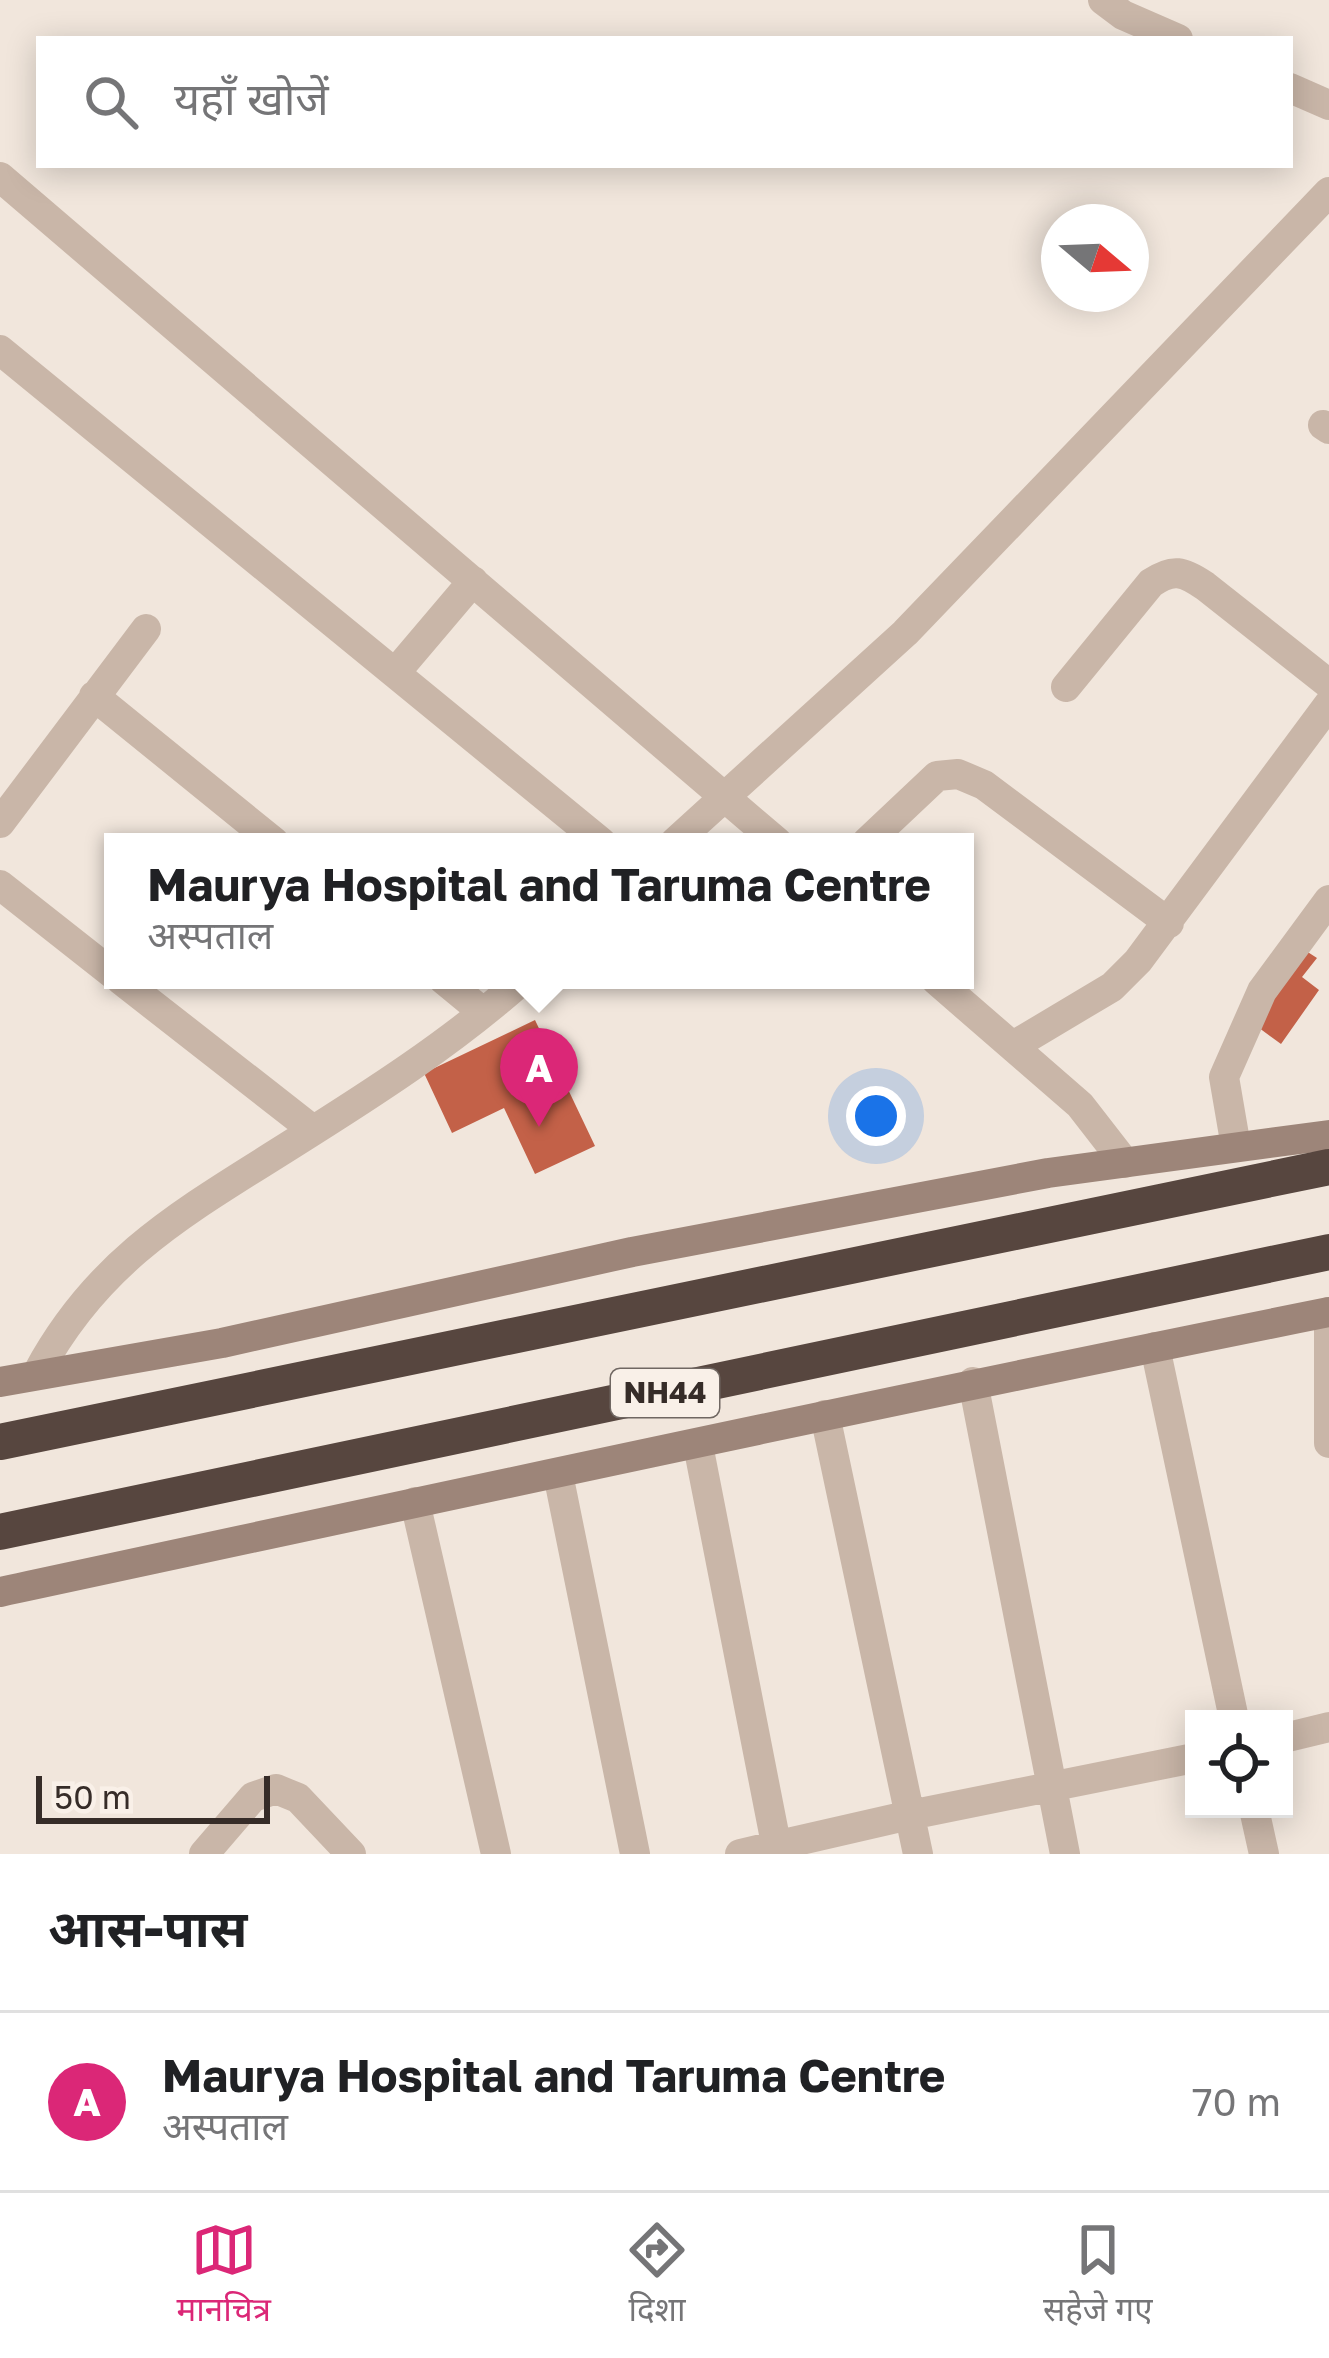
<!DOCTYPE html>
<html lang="hi">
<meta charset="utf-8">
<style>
body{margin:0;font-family:"Golos Text","Noto Sans Devanagari",sans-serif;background:#f6f6f6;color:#202124}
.controls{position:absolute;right:36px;bottom:36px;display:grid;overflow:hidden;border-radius:0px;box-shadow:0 6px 30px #0003}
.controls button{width:108px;height:108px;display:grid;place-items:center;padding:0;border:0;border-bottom:3px solid #e0e0e0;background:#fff;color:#202124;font:60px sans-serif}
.compass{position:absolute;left:1041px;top:204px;width:108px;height:108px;border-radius:50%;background:#fff;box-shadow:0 6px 30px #0003;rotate:109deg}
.scale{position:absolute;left:36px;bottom:30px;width:234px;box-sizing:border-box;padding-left:12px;border:6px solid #362c28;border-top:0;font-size:33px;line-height:42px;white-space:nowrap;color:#362c28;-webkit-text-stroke:9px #f9f0e8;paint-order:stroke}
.you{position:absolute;left:876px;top:1116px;width:42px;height:42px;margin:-30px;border:9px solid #fff;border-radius:50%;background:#1a73e8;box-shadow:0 0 0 18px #1a73e833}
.badge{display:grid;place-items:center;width:78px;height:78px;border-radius:50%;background:#db2777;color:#fff;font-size:39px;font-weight:700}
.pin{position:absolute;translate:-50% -99px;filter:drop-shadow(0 3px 6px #0008)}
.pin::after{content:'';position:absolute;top:63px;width:42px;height:36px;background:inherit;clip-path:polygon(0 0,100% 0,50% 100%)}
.popup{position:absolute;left:104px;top:833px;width:870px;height:156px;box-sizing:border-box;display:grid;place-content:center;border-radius:0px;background:#fff;filter:drop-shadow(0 3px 9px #0005);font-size:39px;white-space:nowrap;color:#757577}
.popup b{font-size:45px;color:#202124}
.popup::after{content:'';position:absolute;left:50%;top:100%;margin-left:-24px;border:24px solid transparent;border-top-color:#fff}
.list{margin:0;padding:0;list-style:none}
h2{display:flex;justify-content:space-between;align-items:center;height:156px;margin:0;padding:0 48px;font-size:51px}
h2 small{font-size:39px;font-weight:400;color:#757577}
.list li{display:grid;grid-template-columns:78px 1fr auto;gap:36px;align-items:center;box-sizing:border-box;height:180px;padding:0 48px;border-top:3px solid #e0e0e0}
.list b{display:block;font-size:45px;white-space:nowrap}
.list p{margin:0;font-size:39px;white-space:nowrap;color:#757577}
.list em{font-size:39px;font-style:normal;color:#757577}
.icon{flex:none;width:66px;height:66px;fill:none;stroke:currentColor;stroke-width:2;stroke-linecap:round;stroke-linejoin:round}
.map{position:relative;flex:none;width:1329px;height:1854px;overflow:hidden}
.search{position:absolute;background:#fff;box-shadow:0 6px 30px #0003;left:36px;right:36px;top:36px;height:132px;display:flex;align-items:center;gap:30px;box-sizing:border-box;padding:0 42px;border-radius:0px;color:#757577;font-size:45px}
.sheet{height:336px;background:#fff}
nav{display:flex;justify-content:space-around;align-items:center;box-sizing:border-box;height:168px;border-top:3px solid #e0e0e0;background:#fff;font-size:33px;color:#757577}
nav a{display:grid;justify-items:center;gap:6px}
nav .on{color:#db2777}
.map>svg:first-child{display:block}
</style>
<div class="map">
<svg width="1329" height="1854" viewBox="0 0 1329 1854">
<rect width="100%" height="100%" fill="#f1e6dc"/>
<path fill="#c36148" d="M 1303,949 L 1317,958 L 1302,977 L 1319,990 L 1281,1044 L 1251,1022 Z
M 535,1020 L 595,1146 L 535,1174 L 504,1108 L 452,1133 L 424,1073 Z"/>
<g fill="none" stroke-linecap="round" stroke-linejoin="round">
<path stroke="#c9b6a8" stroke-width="30" d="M 1103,0 L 1123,15 L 1178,39
M 1290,88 L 1329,105
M 0,177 L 777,842
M 0,350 L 601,842
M 1323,425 L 1329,429
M 395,673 L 473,581
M 1066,687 L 1151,583 C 1173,568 1183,571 1205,586 L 1329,684
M 94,696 L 274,842
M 0,823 L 146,629
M 675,842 L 905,633 L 1329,192
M 867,842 L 937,776 L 958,774 L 984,785 L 1169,923
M 0,885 L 113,974
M 121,980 L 313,1130
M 444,980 L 483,1012
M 936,980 L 1080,1105 L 1125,1163
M 1013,1046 L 1112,987 L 1138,961 L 1329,704
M 1236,1147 L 1224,1077 L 1262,991 L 1329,900
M 1329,1312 L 1329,1443
M 1155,1347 L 1234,1719
M 38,1372 C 99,1258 186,1211 292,1144 C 370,1095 453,1042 522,980
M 973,1382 L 1065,1854
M 825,1415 L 918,1854
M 698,1445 L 778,1854
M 558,1474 L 635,1854
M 415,1502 L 496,1854
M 1284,1738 L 1329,1727
M 1254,1809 L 1264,1854
M 204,1854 L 253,1797 L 276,1789 L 298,1798 L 351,1854
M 740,1854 L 910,1815 L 1194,1758"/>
<path stroke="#9d8579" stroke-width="30" d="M 0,1382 L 222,1343 L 632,1252 L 1048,1173 L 1329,1135
M 0,1592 C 443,1497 885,1401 1329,1312"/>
<path stroke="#57463f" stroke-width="36" d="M 0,1442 L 1329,1167
M 0,1532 L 1329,1252"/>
</g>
<g text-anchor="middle" stroke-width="12" stroke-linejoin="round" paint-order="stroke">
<rect fill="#f9f0e8" stroke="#706762" stroke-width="3" x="611" y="1369" width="108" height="48" rx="9"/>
<g font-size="30" font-weight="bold" fill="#362c28">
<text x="665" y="1403">NH44</text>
</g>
</g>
</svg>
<div class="controls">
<button><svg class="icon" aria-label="locate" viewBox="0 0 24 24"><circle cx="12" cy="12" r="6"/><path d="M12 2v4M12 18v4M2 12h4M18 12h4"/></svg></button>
</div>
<svg class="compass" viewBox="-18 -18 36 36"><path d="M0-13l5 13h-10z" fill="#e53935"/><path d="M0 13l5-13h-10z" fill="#757577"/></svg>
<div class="scale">50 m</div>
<div class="you"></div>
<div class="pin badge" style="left:539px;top:1127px">A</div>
<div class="popup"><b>Maurya Hospital and Taruma Centre</b>अस्पताल</div>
<div class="search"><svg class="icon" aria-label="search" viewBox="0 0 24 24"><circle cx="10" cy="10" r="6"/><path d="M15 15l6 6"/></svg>यहाँ खोजें</div>
</div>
<section class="sheet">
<h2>आस-पास<small></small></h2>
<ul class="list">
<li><span class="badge">A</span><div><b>Maurya Hospital and Taruma Centre</b><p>अस्पताल</p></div><em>70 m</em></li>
</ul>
</section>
<nav>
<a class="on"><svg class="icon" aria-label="map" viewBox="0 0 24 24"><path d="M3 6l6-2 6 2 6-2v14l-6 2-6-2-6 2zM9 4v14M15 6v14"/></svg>मानचित्र</a>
<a><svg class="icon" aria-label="directions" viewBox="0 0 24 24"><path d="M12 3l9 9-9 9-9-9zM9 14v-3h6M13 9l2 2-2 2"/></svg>दिशा</a>
<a><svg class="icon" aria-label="saved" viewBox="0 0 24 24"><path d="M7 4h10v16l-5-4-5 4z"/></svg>सहेजे गए</a>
</nav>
